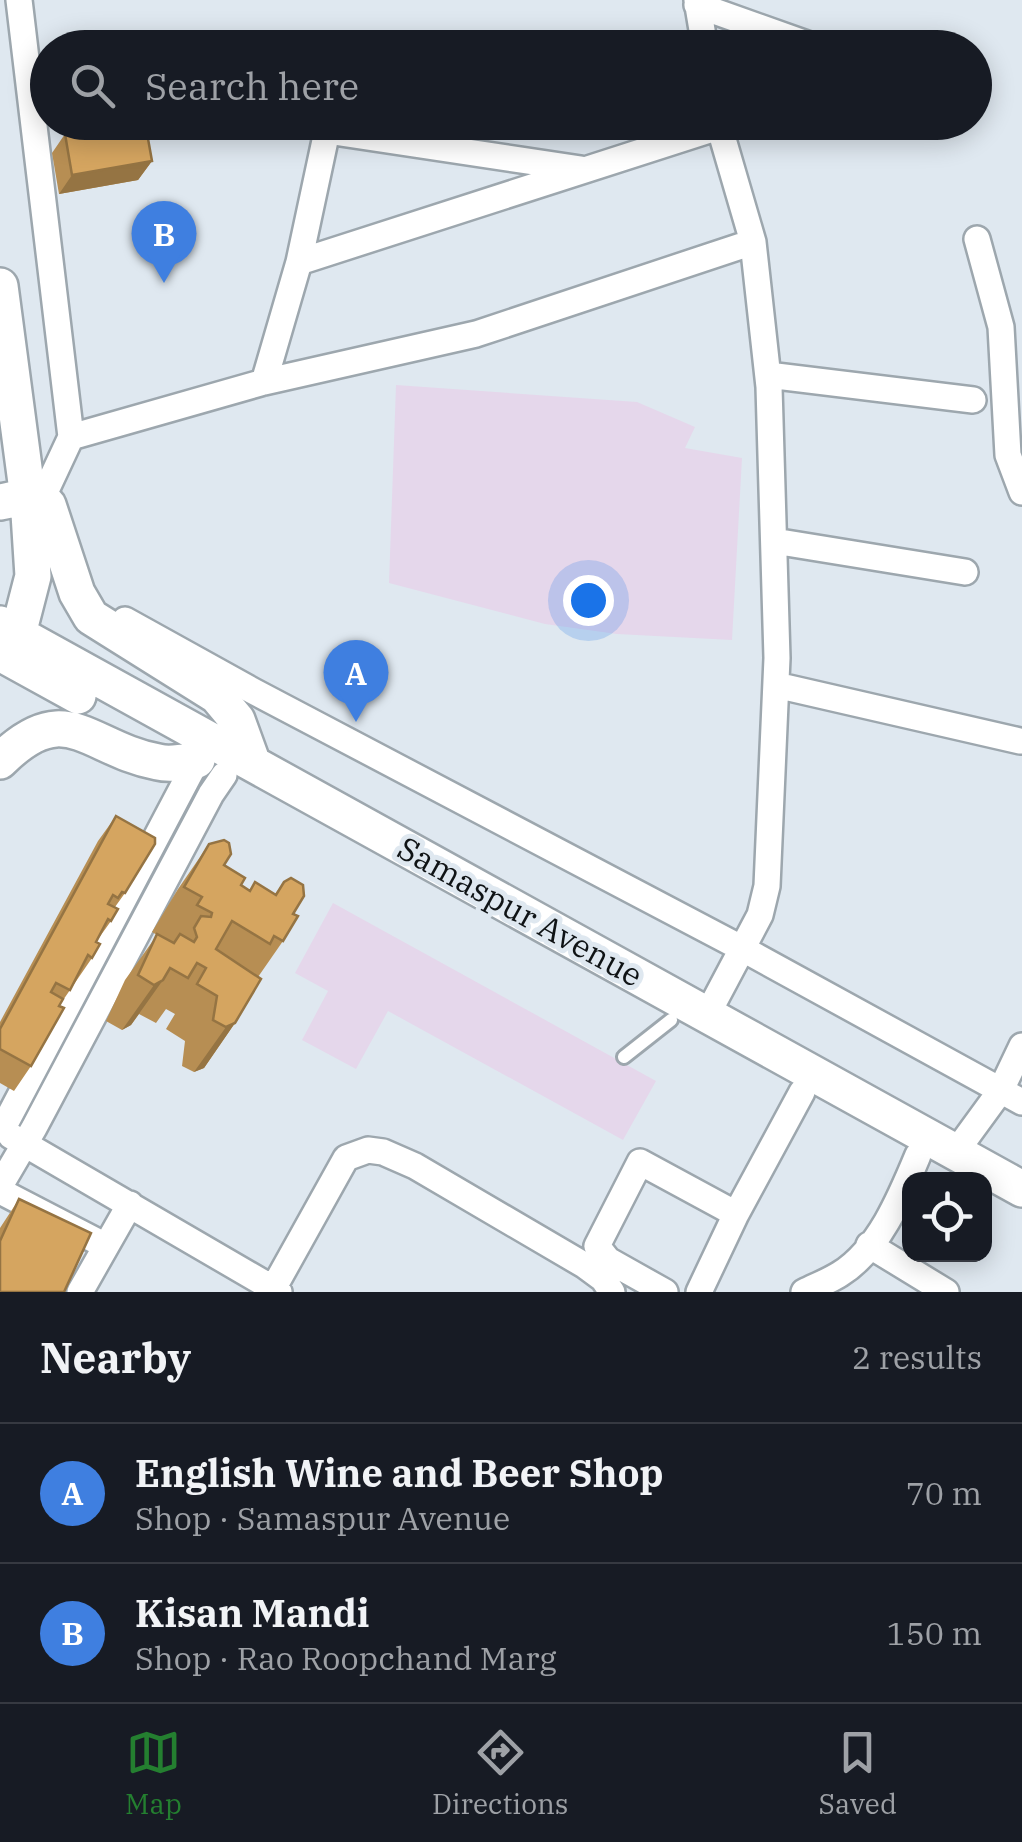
<!DOCTYPE html>
<meta charset="utf-8">
<style>
body{margin:0;font-family:"IBM Plex Serif",serif;background:#242831;color:#f1f3f6}
.controls{position:absolute;right:30px;bottom:30px;display:grid;overflow:hidden;border-radius:20px;box-shadow:0 5px 25px #0003}
.controls button{width:90px;height:90px;display:grid;place-items:center;padding:0;border:0;border-bottom:2px solid #363941;background:#171b24;color:#f1f3f6;font:50px sans-serif}
.you{position:absolute;left:588px;top:600px;width:35px;height:35px;margin:-25px;border:8px solid #fff;border-radius:50%;background:#1a73e8;box-shadow:0 0 0 15px #1a73e833}
.badge{display:grid;place-items:center;width:65px;height:65px;border-radius:50%;background:#247f30;color:#fff;font-size:32px;font-weight:700}
.pin{position:absolute;translate:-50% -82px;filter:drop-shadow(0 2px 5px #0008)}
.pin::after{content:'';position:absolute;top:52px;width:35px;height:30px;background:inherit;clip-path:polygon(0 0,100% 0,50% 100%)}
.list{margin:0;padding:0;list-style:none}
h2{display:flex;justify-content:space-between;align-items:center;height:130px;margin:0;padding:0 40px;font-size:42px}
h2 small{font-size:32px;font-weight:400;color:#9ea1a6}
.list li{display:grid;grid-template-columns:65px 1fr auto;gap:30px;align-items:center;box-sizing:border-box;height:140px;padding:0 40px;border-top:2px solid #363941}
.list b{display:block;font-size:38px;white-space:nowrap}
.list p{margin:0;font-size:32px;white-space:nowrap;color:#9ea1a6}
.list em{font-size:32px;font-style:normal;color:#9ea1a6}
.icon{flex:none;width:55px;height:55px;fill:none;stroke:currentColor;stroke-width:2;stroke-linecap:round;stroke-linejoin:round}
.map{position:relative;flex:none;width:1022px;height:1292px;overflow:hidden}
.search{position:absolute;background:#171b24;box-shadow:0 5px 25px #0003;left:30px;right:30px;top:30px;height:110px;display:flex;align-items:center;gap:25px;box-sizing:border-box;padding:0 35px;border-radius:55px;color:#9ea1a6;font-size:38px}
.sheet{height:410px;background:#171b24}
nav{display:flex;justify-content:space-around;align-items:center;box-sizing:border-box;height:140px;border-top:2px solid #363941;background:#171b24;font-size:28px;color:#9ea1a6}
nav a{display:grid;justify-items:center;gap:5px}
nav .on{color:#247f30}
.map>svg:first-child{display:block}
</style>
<div class="map">
<svg width="1022" height="1292" viewBox="0 0 1022 1292">
<rect width="100%" height="100%" fill="#dfe8f0"/>
<path fill="#e5d7eb" d="M 396,385 L 637,402 L 695,427 L 685,448 L 742,458 L 732,640 L 617,634 L 545,624 L 389,583 Z
M 333,903 L 656,1081 L 623,1140 L 388,1011 L 356,1069 L 302,1040 L 328,991 L 295,973 Z"/>
<g fill="none" stroke-linecap="round" stroke-linejoin="round">
<defs>
<path id="lane" d="M 624,1057 L 671,1020"/>
<path id="street" d="M 19,0 L 71,437
M 697,0 L 705,48
M 697,5 L 818,48
M 977,239 L 1001,327 L 1008,455 L 1022,492
M 299,262 L 734,122
M 768,375 L 973,400
M 264,382 L 299,262 L 327,131 L 581,169
M 42,499 L 71,437 L 264,382 L 476,334 L 753,242
M 774,541 L 965,572
M 125,620 L 253,691 L 743,949 L 1022,1102
M 776,685 L 1020,741
M 707,1015 L 760,915 L 767,886 L 777,658 L 769,387 L 753,242 L 718,122
M 2,1130 L 197,760
M 11,1136 L 279,1292
M 955,1153 L 1001,1090 L 1022,1046
M 0,1186 L 34,1128 L 211,794 L 224,775
M 0,1191 L 106,1246
M 869,1245 L 946,1292
M 273,1289 L 346,1158 L 368,1150 L 383,1152 L 415,1166 L 584,1265 L 603,1279 L 612,1292
M 80,1292 L 130,1204
M 665,1292 L 608,1260 L 597,1246 L 640,1162 L 736,1214
M 699,1292 L 736,1214 L 802,1092
M 804,1292 C 816,1286 829,1281 840,1274 C 879,1250 901,1196 918,1155"/>
<path id="secondary" d="M 0,286 L 28,498 L 33,576 L 18,634 L 7,652
M 0,502 C 16,499 35,493 48,505 L 77,593 L 91,617 L 217,696 L 237,720 L 253,764
M 0,624 L 1022,1189
M 0,653 L 78,696
M 0,761 C 66,695 88,749 158,762 C 170,765 184,762 197,760"/>
</defs>
<use href="#lane" stroke="#9da7ae" stroke-width="18"/>
<use href="#street" stroke="#9da7ae" stroke-width="30"/>
<use href="#secondary" stroke="#9da7ae" stroke-width="40"/>
<use href="#lane" stroke="#fff" stroke-width="12"/>
<use href="#street" stroke="#fff" stroke-width="25"/>
<use href="#secondary" stroke="#fff" stroke-width="35"/>
</g>
<path fill="#b78e53" d="M 65,134 L 152,161 L 138,180 L 59,194 L 52,153 Z
M 116,816 L 125,893 L 115,907 L 111,921 L 96,942 L 92,958 L 59,1006 L 31,1066 L 14,1091 L 0,1083 L 0,1022 L 98,841 Z
M 209,844 L 241,885 L 250,890 L 255,882 L 275,894 L 284,882 L 293,914 L 283,941 L 258,977 L 235,1023 L 204,1068 L 194,1072 L 182,1066 L 185,1041 L 166,1029 L 175,1014 L 166,1009 L 156,1023 L 139,1014 L 131,1025 L 122,1030 L 106,1021 L 125,980 L 157,935 L 152,932 L 178,889 Z
M 19,1199 L 0,1292 L 0,1228 Z"/>
<path fill="#957443" d="M 152,161 L 138,180 L 59,194 L 72,175 Z
M 163,980 L 131,1025 L 122,1030 L 154,985 Z
M 235,1023 L 204,1068 L 194,1072 L 226,1027 Z"/>
<path fill="#d5a560" stroke="#957443" stroke-width="2.5" d="M 126,122 L 145,122 L 152,161 L 72,175 L 65,134 Z
M 116,816 L 155,838 L 155,844 L 125,893 L 122,892 L 118,898 L 113,895 L 108,904 L 118,909 L 111,921 L 108,919 L 96,942 L 100,944 L 92,958 L 88,955 L 70,990 L 56,983 L 51,992 L 63,999 L 59,1006 L 64,1008 L 31,1066 L 0,1049 L 0,1029 Z
M 224,840 L 229,843 L 231,854 L 224,865 L 245,878 L 241,885 L 250,891 L 255,882 L 276,895 L 284,882 L 291,878 L 303,885 L 304,896 L 293,914 L 298,916 L 283,941 L 274,936 L 270,944 L 232,921 L 216,949 L 261,979 L 235,1023 L 226,1027 L 213,1020 L 217,996 L 197,984 L 206,968 L 197,963 L 188,978 L 170,968 L 163,980 L 154,985 L 138,975 L 157,934 L 174,943 L 180,934 L 194,942 L 197,937 L 194,928 L 201,916 L 211,917 L 212,913 L 197,905 L 202,897 L 184,887 L 209,844 Z
M 19,1199 L 91,1233 L 64,1292 L 0,1292 L 0,1241 Z"/>
<g text-anchor="middle" stroke-width="10" stroke-linejoin="round" paint-order="stroke">
<g font-size="32" fill="#0f1315" stroke="#dfe8f0">
<text transform="translate(520 912) rotate(29)" y="11">Samaspur Avenue</text>
</g>
</g>
</svg>
<div class="controls">
<button><svg class="icon" aria-label="locate" viewBox="0 0 24 24"><circle cx="12" cy="12" r="6"/><path d="M12 2v4M12 18v4M2 12h4M18 12h4"/></svg></button>
</div>
<div class="you"></div>
<div class="pin badge" style="left:356px;top:722px;background:#3f7fe0">A</div>
<div class="pin badge" style="left:164px;top:283px;background:#3f7fe0">B</div>
<div class="search"><svg class="icon" aria-label="search" viewBox="0 0 24 24"><circle cx="10" cy="10" r="6"/><path d="M15 15l6 6"/></svg>Search here</div>
</div>
<section class="sheet">
<h2>Nearby<small>2 results</small></h2>
<ul class="list">
<li><span class="badge" style="background:#3f7fe0">A</span><div><b>English Wine and Beer Shop</b><p>Shop · Samaspur Avenue</p></div><em>70 m</em></li>
<li><span class="badge" style="background:#3f7fe0">B</span><div><b>Kisan Mandi</b><p>Shop · Rao Roopchand Marg</p></div><em>150 m</em></li>
</ul>
</section>
<nav>
<a class="on"><svg class="icon" aria-label="map" viewBox="0 0 24 24"><path d="M3 6l6-2 6 2 6-2v14l-6 2-6-2-6 2zM9 4v14M15 6v14"/></svg>Map</a>
<a><svg class="icon" aria-label="directions" viewBox="0 0 24 24"><path d="M12 3l9 9-9 9-9-9zM9 14v-3h6M13 9l2 2-2 2"/></svg>Directions</a>
<a><svg class="icon" aria-label="saved" viewBox="0 0 24 24"><path d="M7 4h10v16l-5-4-5 4z"/></svg>Saved</a>
</nav>
